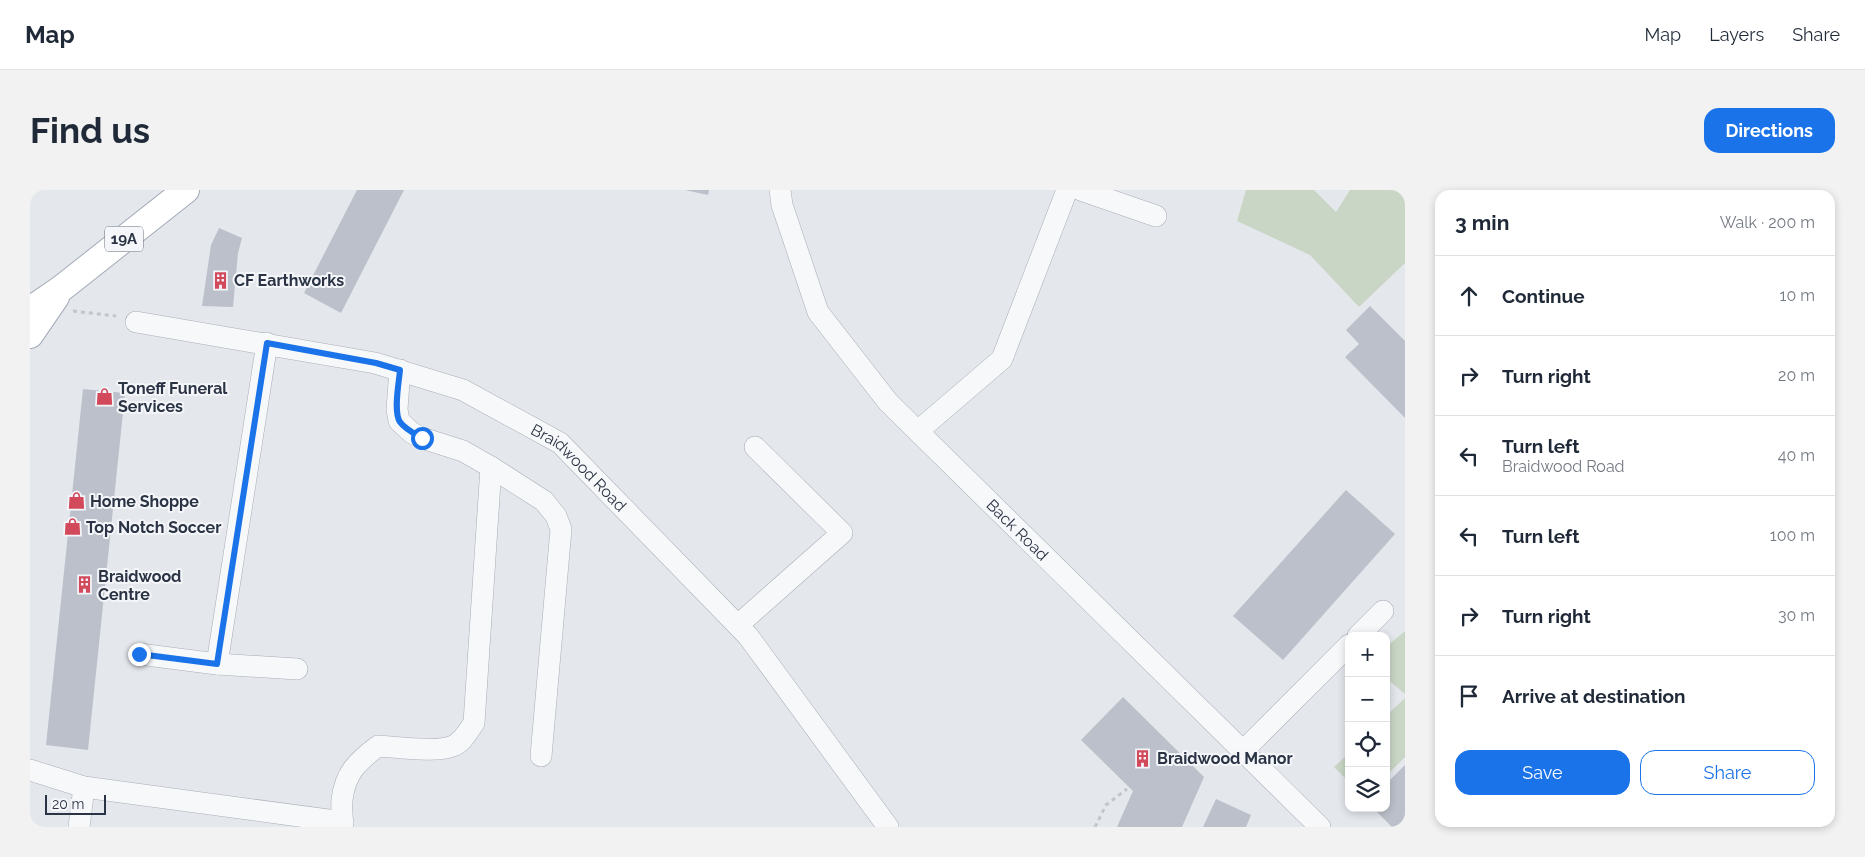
<!DOCTYPE html>
<meta charset="utf-8">
<style>
body{margin:0;font-family:Raleway,sans-serif;background:#f2f2f3;color:#1f2937}
.controls{position:absolute;right:15px;bottom:15px;display:grid;overflow:hidden;border-radius:10px;box-shadow:0 2px 8px #0003}
.controls button{width:45px;height:45px;display:grid;place-items:center;padding:0;border:0;border-bottom:1px solid #e0e1e3;background:#fff;color:#1f2937;font:25px sans-serif}
.scale{position:absolute;left:15px;bottom:12px;width:61px;box-sizing:border-box;padding-left:5px;border:2px solid #2b3445;border-top:0;font-size:14px;line-height:18px;white-space:nowrap;color:#2b3445;-webkit-text-stroke:4px #f4f6f9;paint-order:stroke}
.stop{position:absolute;width:15px;height:15px;margin:-11px;border:4px solid #1a73e8;border-radius:50%;background:#fff}
.stop.end{background:#1a73e8;border-color:#fff;box-shadow:0 1px 5px #0008}
.list{margin:0;padding:0;list-style:none}
h2{display:flex;justify-content:space-between;align-items:center;height:65px;margin:0;padding:0 20px;font-size:21px}
h2 small{font-size:16px;font-weight:400;color:#747a83}
.list li{display:grid;grid-template-columns:32px 1fr auto;gap:15px;align-items:center;box-sizing:border-box;height:80px;padding:0 20px;border-top:1px solid #e0e1e3}
.list b{display:block;font-size:19px;white-space:nowrap}
.list p{margin:0;font-size:16px;white-space:nowrap;color:#747a83}
.list em{font-size:16px;font-style:normal;color:#747a83}
.actions{display:flex;gap:10px;padding:15px 20px}
.actions a{flex:1;padding:11px 0;border:1px solid #1a73e8;border-radius:15px;text-align:center;font-size:18px;color:#1a73e8}
.actions .main{background:#1a73e8;color:#fff}
.icon{flex:none;width:28px;height:28px;fill:none;stroke:currentColor;stroke-width:2;stroke-linecap:round;stroke-linejoin:round}
.map{position:relative;flex:none;width:1375px;height:637px;overflow:hidden;border-radius:15px}
header{display:flex;align-items:center;gap:30px;box-sizing:border-box;height:70px;padding:0 25px;background:#fff;border-bottom:1px solid #e0e1e3}
header strong{font-size:24px}
nav{display:flex;gap:28px;margin-inline-start:auto;font-size:18px}
.intro{display:flex;align-items:center;justify-content:space-between;box-sizing:border-box;height:120px;padding:0 30px}
h1{margin:0;font-size:35px}
.button{padding:12px 22px;border-radius:15px;background:#1a73e8;color:#fff;font-size:18px;font-weight:700}
main{display:flex;gap:30px;padding:0 30px}
aside{flex:1;background:#fff;border-radius:15px;box-shadow:0 2px 8px #0003}
.map>svg:first-child{display:block}
</style>
<header>
<strong>Map</strong>
<nav><a>Map</a><a>Layers</a><a>Share</a></nav>
</header>
<div class="intro"><h1>Find us</h1><a class="button">Directions</a></div>
<main>
<div class="map">
<svg width="1375" height="637" viewBox="0 0 1375 637">
<rect width="100%" height="100%" fill="#e4e7ec"/>
<path fill="#c9d6c5" d="M 1216,0 L 1284,0 L 1306,22 L 1320,0 L 1375,0 L 1375,73 L 1329,117 L 1280,65 L 1207,31 Z
M 1374,442 L 1375,442 L 1375,504 L 1356,488 L 1356,457 Z
M 1375,508 L 1375,567 L 1356,586 L 1356,526 Z
M 1319,563 L 1319,592 L 1304,577 Z"/>
<path fill="#bbc0ca" d="M 327,0 L 374,0 L 311,123 L 274,103 Z
M 655,0 L 679,0 L 678,5 Z
M 189,38 L 212,48 L 208,63 L 203,117 L 172,116 L 181,55 Z
M 1340,116 L 1375,151 L 1375,228 L 1315,167 L 1329,154 L 1316,140 Z
M 53,199 L 95,203 L 58,560 L 16,555 Z
M 1316,300 L 1365,344 L 1253,470 L 1203,426 Z
M 1093,507 L 1174,587 L 1152,637 L 1087,637 L 1103,601 L 1051,550 Z
M 1375,575 L 1375,637 L 1362,637 L 1343,618 L 1356,618 L 1356,594 Z
M 1186,609 L 1221,625 L 1216,637 L 1173,637 Z"/>
<g fill="none" stroke-linecap="round" stroke-linejoin="round">
<defs>
<g id="minor">
<path id="s1" d="M 750,0 L 752,15 L 788,122 L 858,212 L 1290,637"/>
<path d="M 1051,0 L 1126,26"/>
<path id="s2" d="M 106,132 L 345,173 L 433,200 L 530,253 L 718,446 L 858,637"/>
<path d="M 370,180 L 367,219 L 369,231 L 382,243 L 392,248 L 433,261 L 461,277 L 514,311 L 526,326 L 531,339 L 511,566"/>
<path d="M 888,241 L 972,169 L 1037,0"/>
<path d="M 708,435 L 812,343 L 725,257"/>
<path d="M 1328,446 L 1353,421"/>
<path d="M 109,464 L 187,474 L 267,479"/>
<path d="M 187,474 L 237,153"/>
<path d="M 1213,561 L 1319,455"/>
<path d="M 0,580 L 54,597 L 313,632"/>
<path d="M 49,637 L 54,597"/>
<path d="M 312,637 C 313,628 311,619 312,610 C 315,583 327,572 348,556 C 366,557 407,563 423,556 C 433,552 438,541 444,533 L 461,277"/>
</g>
<path id="major" d="M 0,120 L 32,98 L 156,0
M 0,145 L 26,107"/>
</defs>
<use href="#minor" stroke="#a9aeb7" stroke-width="22"/>
<use href="#major" stroke="#a3abb8" stroke-width="28"/>
<path stroke="#c2c5cb" stroke-width="3" stroke-dasharray="4 4" stroke-linecap="butt" d="M 43,121 L 86,126
M 1065,637 L 1076,615 L 1097,599"/>
<use href="#minor" stroke="#f7f8fa" stroke-width="21"/>
<use href="#major" stroke="#fff" stroke-width="26"/>
</g>
<g fill="none" stroke-linecap="round" stroke-linejoin="round">
<path stroke="#1a73e8" stroke-width="6" d="M 109,464 L 187,474 L 237,153 L 346,173 L 370,180 C 369,192 363,222 370,232 C 375,239 385,244 392,248"/>
</g>
<defs>
<symbol id="building-bare" viewBox="-9 -9 18 18"><path d="M-4-6H4V6H1V3H-1V6H-4ZM-2.5-4.3h1.7v1.8h-1.7ZM.8-4.3h1.7v1.8H.8ZM-2.5-1h1.7V.8h-1.7ZM.8-1h1.7V.8H.8Z" fill="#d1495b" stroke="#f4f6f9" stroke-width="2.5" paint-order="stroke"/></symbol>
<symbol id="shop-bare" viewBox="-9 -9 18 18"><path d="M-5-2.5h2.3a2.7 3.5 0 0 1 5.4 0H5L5.5 6h-11ZM-1.5-2.5h3a1.5 2.3 0 0 0-3 0Z" fill="#d1495b" stroke="#f4f6f9" stroke-width="2.5" paint-order="stroke"/></symbol>
</defs>
<g fill-rule="evenodd">
<use href="#building-bare" x="178" y="78" width="25" height="25"/>
<use href="#shop-bare" x="62" y="194" width="25" height="25"/>
<use href="#shop-bare" x="34" y="298" width="25" height="25"/>
<use href="#shop-bare" x="30" y="324" width="25" height="25"/>
<use href="#building-bare" x="42" y="382" width="25" height="25"/>
<use href="#building-bare" x="1100" y="556" width="25" height="25"/>
</g>
<g text-anchor="middle" stroke-width="4" stroke-linejoin="round" paint-order="stroke">
<rect fill="#f4f6f9" stroke="#676e7b" stroke-width="1" x="75" y="36.5" width="38" height="25" rx="4"/>
<g font-size="15" font-weight="bold" fill="#2b3445">
<text x="94" y="54">19A</text>
</g>
<g font-size="16" font-weight="bold" fill="#2b3445" stroke="#f4f6f9" text-anchor="start">
<text x="204" y="96">CF Earthworks</text>
<text x="88" y="204">Toneff Funeral<tspan x="88" dy="18">Services</tspan></text>
<text x="60" y="317">Home Shoppe</text>
<text x="56" y="343">Top Notch Soccer</text>
<text x="68" y="392">Braidwood<tspan x="68" dy="18">Centre</tspan></text>
<text x="1127" y="574">Braidwood Manor</text>
</g>
<g font-size="16" fill="#2b3445" stroke="#f4f6f9">
<text dy="6" stroke="none"><textPath href="#s2" startOffset="475">Braidwood Road</textPath></text>
<text dy="6" stroke="none"><textPath href="#s1" startOffset="424">Back Road</textPath></text>
</g>
</g>
</svg>
<div class="controls">
<button>+</button>
<button>−</button>
<button><svg class="icon" aria-label="locate" viewBox="0 0 24 24"><circle cx="12" cy="12" r="6"/><path d="M12 2v4M12 18v4M2 12h4M18 12h4"/></svg></button>
<button><svg class="icon" aria-label="layers" viewBox="0 0 24 24"><path d="M12 4l9 5-9 5-9-5zM3 14l9 5 9-5"/></svg></button>
</div>
<div class="scale">20 m</div>
<div class="stop" style="left:392px;top:248px"></div>
<div class="stop end" style="left:109px;top:464px"></div>
</div>
<aside>
<h2>3 min<small>Walk · 200 m</small></h2>
<ul class="list">
<li><svg class="icon" aria-label="ahead" viewBox="0 0 24 24"><path d="M12 20V5M6 11l6-6 6 6"/></svg><div><b>Continue</b></div><em>10 m</em></li>
<li><svg class="icon" aria-label="right" viewBox="0 0 24 24"><path d="M7 20v-9h11M14 6l5 5-5 5"/></svg><div><b>Turn right</b></div><em>20 m</em></li>
<li><svg class="icon" aria-label="left" viewBox="0 0 24 24"><path d="M17 20v-9H6M10 6l-5 5 5 5"/></svg><div><b>Turn left</b><p>Braidwood Road</p></div><em>40 m</em></li>
<li><svg class="icon" aria-label="left" viewBox="0 0 24 24"><path d="M17 20v-9H6M10 6l-5 5 5 5"/></svg><div><b>Turn left</b></div><em>100 m</em></li>
<li><svg class="icon" aria-label="right" viewBox="0 0 24 24"><path d="M7 20v-9h11M14 6l5 5-5 5"/></svg><div><b>Turn right</b></div><em>30 m</em></li>
<li><svg class="icon" aria-label="arrive" viewBox="0 0 24 24"><path d="M6 21V4h12l-3 4 3 4H6"/></svg><div><b>Arrive at destination</b></div></li>
</ul>
<div class="actions"><a class="main">Save</a><a>Share</a></div>
</aside>
</main>
